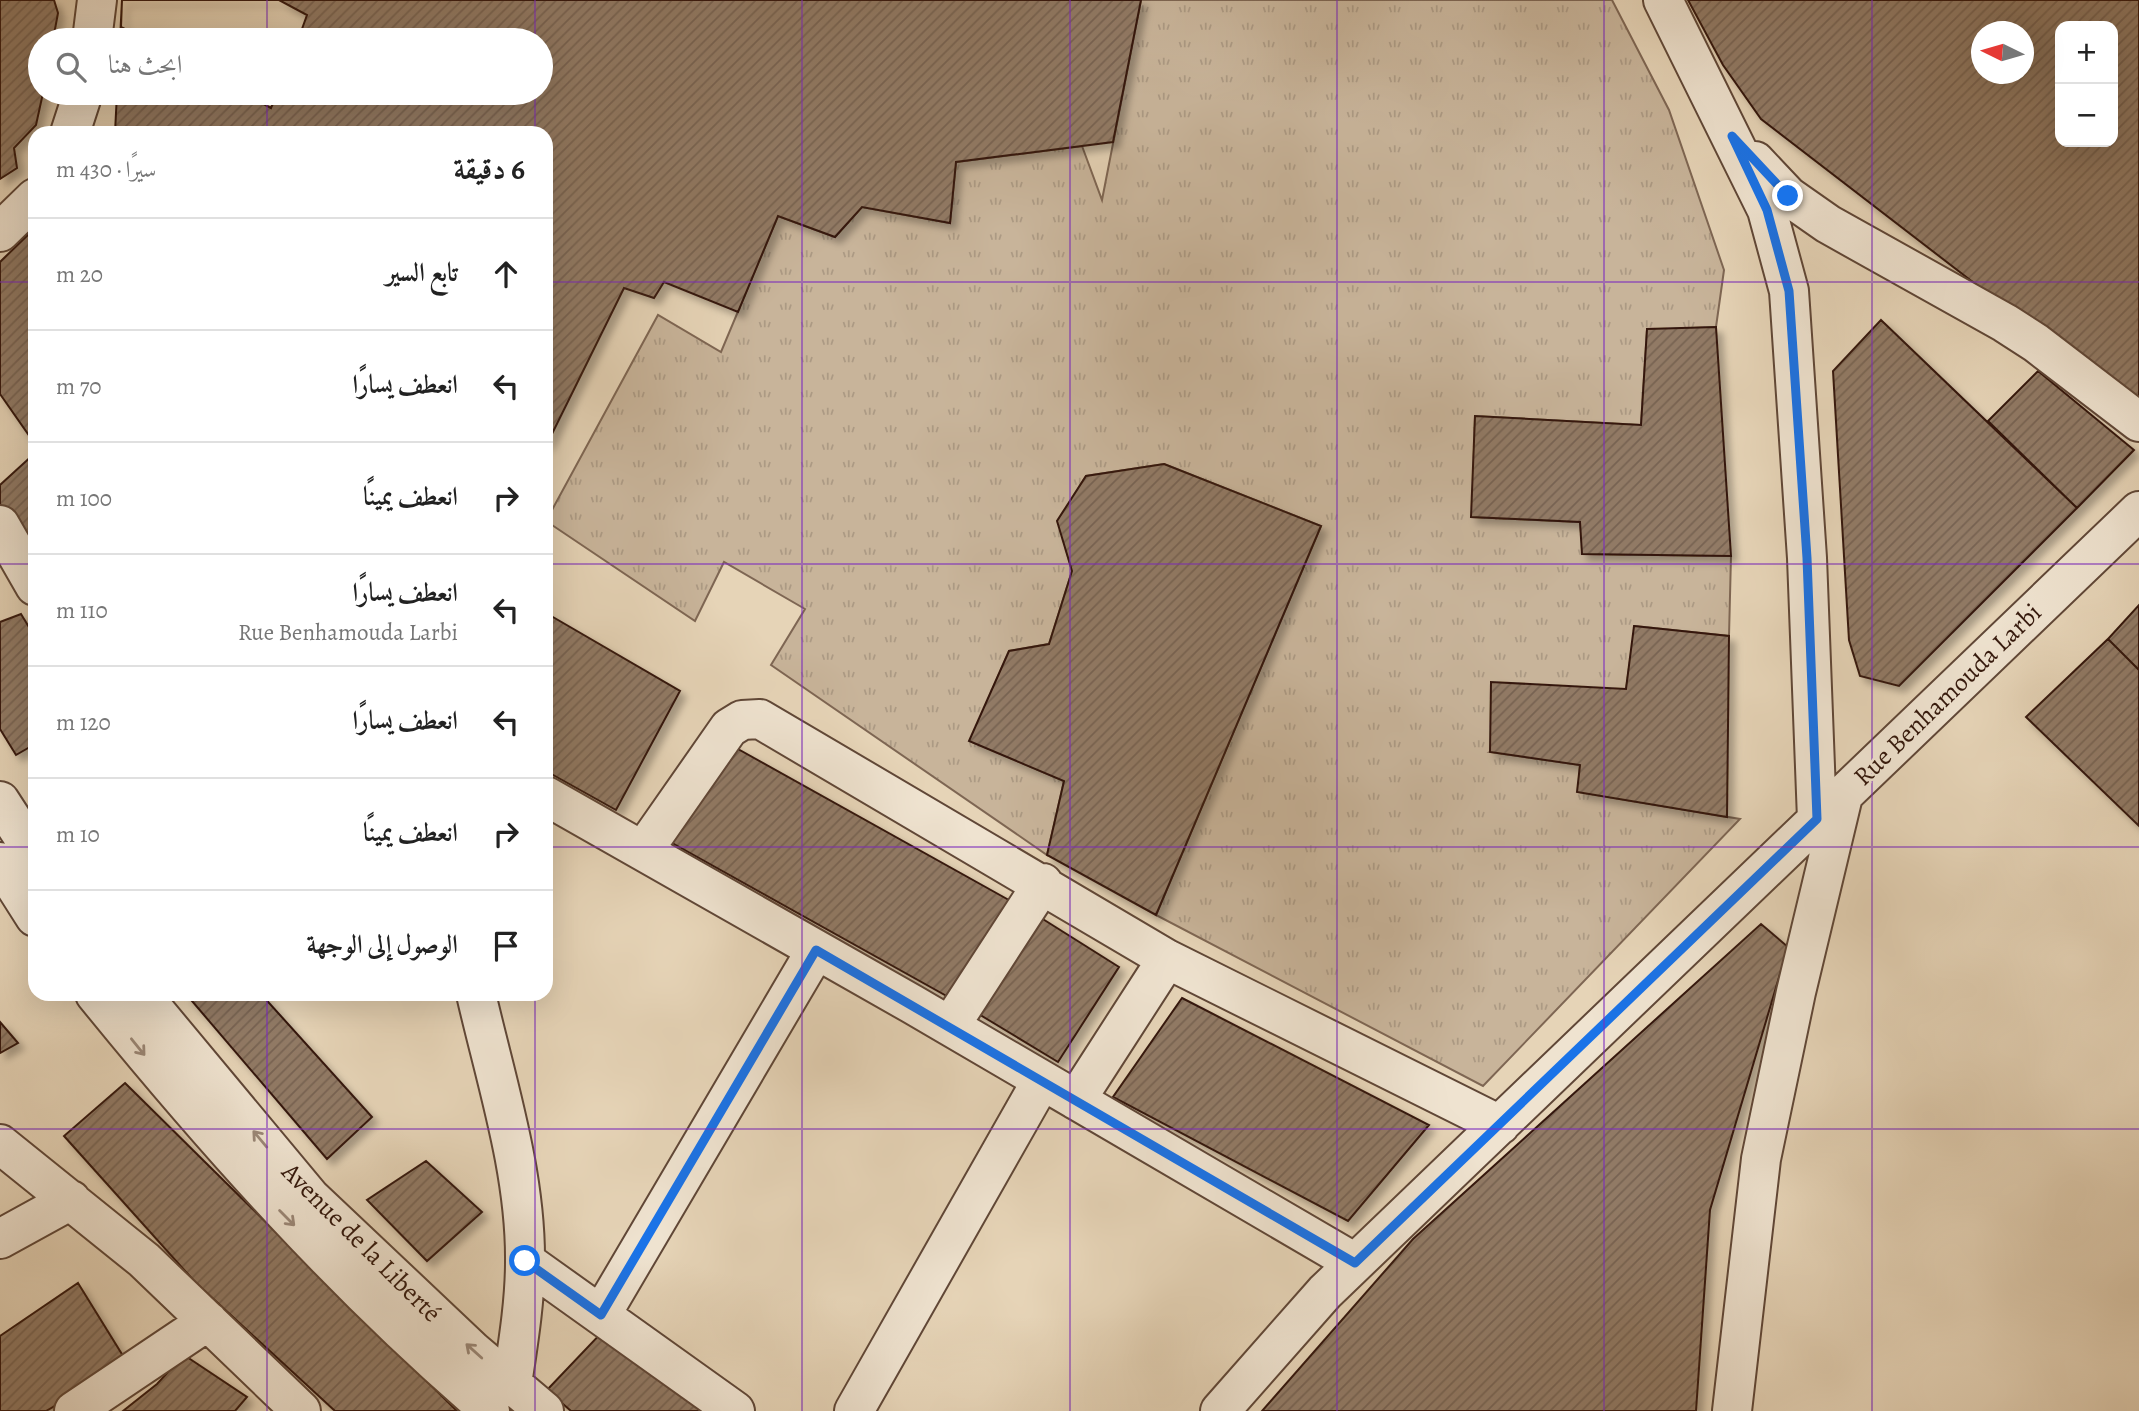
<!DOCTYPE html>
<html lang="ar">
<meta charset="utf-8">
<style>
body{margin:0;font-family:Alegreya,Amiri,serif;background:#f2f2f2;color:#222;direction:rtl}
.controls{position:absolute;right:21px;top:21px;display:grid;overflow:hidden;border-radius:14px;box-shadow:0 7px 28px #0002}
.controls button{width:63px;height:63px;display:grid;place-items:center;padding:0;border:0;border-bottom:2px solid #e0e0e0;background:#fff;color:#222;font:35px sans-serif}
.compass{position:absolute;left:1971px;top:21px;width:63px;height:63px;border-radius:50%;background:#fff;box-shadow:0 7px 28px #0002;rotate:275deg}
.stop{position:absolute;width:21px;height:21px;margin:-16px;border:5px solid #1a73e8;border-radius:50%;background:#fff}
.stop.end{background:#1a73e8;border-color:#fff;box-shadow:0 2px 7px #0008}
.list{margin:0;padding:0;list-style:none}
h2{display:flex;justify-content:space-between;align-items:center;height:91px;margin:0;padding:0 28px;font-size:30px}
h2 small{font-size:23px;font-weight:400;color:#767676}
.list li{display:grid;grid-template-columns:46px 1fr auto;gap:21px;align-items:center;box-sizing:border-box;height:112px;padding:0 28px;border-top:2px solid #e0e0e0}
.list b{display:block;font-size:26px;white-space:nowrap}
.list p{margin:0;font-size:23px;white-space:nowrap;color:#767676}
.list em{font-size:23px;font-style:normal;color:#767676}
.icon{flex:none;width:38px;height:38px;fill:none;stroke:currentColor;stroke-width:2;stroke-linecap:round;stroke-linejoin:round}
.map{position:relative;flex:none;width:2139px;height:1411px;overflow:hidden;direction:ltr}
.search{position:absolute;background:#fff;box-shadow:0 7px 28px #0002;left:28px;top:28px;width:525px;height:77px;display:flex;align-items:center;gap:18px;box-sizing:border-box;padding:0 24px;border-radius:38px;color:#767676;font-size:26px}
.panel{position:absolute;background:#fff;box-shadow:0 7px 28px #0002;left:28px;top:126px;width:525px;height:875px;border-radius:21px;direction:rtl}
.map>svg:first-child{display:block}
</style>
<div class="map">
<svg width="2139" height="1411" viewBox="0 0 2139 1411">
<defs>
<pattern id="grass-tufts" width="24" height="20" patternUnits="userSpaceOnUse" patternTransform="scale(1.75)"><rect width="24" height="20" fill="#c8b49a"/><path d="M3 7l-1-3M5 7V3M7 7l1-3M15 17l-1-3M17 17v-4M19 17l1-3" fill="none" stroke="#ac9a84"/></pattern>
<pattern id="building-hatch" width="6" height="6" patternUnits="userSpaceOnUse" patternTransform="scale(1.75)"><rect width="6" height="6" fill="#917a65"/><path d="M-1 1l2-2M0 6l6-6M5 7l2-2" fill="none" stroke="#776352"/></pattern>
<filter id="shadow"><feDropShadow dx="6" dy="6" stdDeviation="3.5" flood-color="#0004"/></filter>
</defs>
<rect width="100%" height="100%" fill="#e6d4b7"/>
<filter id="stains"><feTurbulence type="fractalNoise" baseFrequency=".00286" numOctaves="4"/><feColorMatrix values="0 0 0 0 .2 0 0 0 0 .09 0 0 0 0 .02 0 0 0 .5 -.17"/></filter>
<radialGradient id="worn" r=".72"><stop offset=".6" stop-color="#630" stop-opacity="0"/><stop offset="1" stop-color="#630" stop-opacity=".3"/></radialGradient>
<path fill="url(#grass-tufts)" stroke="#7e6653" stroke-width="2" d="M 1141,0 L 1612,0 L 1669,110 L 1724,270 L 1716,327 L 1647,330 L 1641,425 L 1475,416 L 1472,517 L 1580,522 L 1583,554 L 1731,556 L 1729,636 L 1635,626 L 1626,689 L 1490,752 L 1580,765 L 1578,792 L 1740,819 L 1483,1086 L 1156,915 L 1321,526 L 1164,464 L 1086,476 L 1058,521 L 1072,571 L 1049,644 L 1009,651 L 970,741 L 1064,781 L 1047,855 L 771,665 L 805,609 L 724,562 L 695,621 L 546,521 L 658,315 L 721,352 L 778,216 L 835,237 L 862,207 L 950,223 L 956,162 L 1082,146 L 1102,200 Z"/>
<path fill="url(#building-hatch)" stroke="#34180c" stroke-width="2" fill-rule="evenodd" filter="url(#shadow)" d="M 0,0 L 54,0 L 58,13 L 53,40 L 40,40 L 40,93 L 43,93 L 36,125 L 14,148 L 17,168 L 0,179 Z
M 122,0 L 1141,0 L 1113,142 L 956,162 L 950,223 L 862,207 L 835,237 L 778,216 L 738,312 L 664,282 L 654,298 L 624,288 L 546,446 L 546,133 L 115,133 L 117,93 L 541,93 L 541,40 L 120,40 Z
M 122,0 L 279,0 L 307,15 L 298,40 L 146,40 L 121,27 Z
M 1688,0 L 2139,0 L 2139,410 L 1761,119 L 1723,65 ZM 2060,26 L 2113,26 L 2113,142 L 2060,142 ZM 1982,32 L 2024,32 L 2024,74 L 1982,74 Z
M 243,93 L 277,93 L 271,108 Z
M 35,228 L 35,444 L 0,394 L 0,262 Z
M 1881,320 L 2077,508 L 1899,686 L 1860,676 L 1849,640 L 1833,371 Z
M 1716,327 L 1731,556 L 1582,554 L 1580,522 L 1471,517 L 1475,416 L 1641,425 L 1647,329 Z
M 2038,371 L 2134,450 L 2077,508 L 1988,421 Z
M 35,453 L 35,564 L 0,504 L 0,485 Z
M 1164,464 L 1321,526 L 1156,915 L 1047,855 L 1064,781 L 969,741 L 1009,651 L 1049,644 L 1072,571 L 1057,521 L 1086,476 Z
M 2139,605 L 2139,670 L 2108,639 Z
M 546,613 L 680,691 L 616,810 L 546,771 Z
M 21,614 L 35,637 L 35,744 L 16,755 L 0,729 L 0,622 Z
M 1634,626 L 1729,636 L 1727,817 L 1577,792 L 1580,765 L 1490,752 L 1491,682 L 1626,689 Z
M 2108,639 L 2139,670 L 2139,826 L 2026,717 Z
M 729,744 L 1016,904 L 952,999 L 665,839 Z
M 1038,916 L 1119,967 L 1058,1062 L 972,1010 Z
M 1761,924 L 1788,947 L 1710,1210 L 1696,1411 L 1262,1411 L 1413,1239 Z
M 186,994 L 261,994 L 372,1117 L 327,1159 Z
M 1182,998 L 1429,1125 L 1348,1221 L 1113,1097 Z
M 0,1022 L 18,1043 L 0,1053 Z
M 125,1083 L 457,1411 L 335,1411 L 195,1282 L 64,1136 Z
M 426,1161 L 482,1212 L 427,1261 L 367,1200 Z
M 78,1283 L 128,1364 L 46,1411 L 0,1411 L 0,1336 Z
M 604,1330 L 702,1411 L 571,1411 L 547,1390 Z
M 184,1355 L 247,1397 L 235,1411 L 123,1411 L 157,1384 Z"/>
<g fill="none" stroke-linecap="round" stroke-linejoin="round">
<defs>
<path id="minor" d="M 1663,0 L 1767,210 L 1789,291 L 1807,558 L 1817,819
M 92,40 L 97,0
M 70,133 L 83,93
M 1755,161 L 1788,196 L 1828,224 L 2005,323 L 2036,343 L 2139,422
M 0,232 L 35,198
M 0,525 L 35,586
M 546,796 L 912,1004 L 1355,1263
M 0,801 L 35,855
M 643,851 L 729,728 L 742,720 L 760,719 L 1167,959 L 1500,1125
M 0,862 L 35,917
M 95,994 C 216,1143 344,1286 490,1411
M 141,994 L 310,1197 L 473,1351 L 544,1411
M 476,994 C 496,1081 526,1172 525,1262 C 525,1302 518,1344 512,1384
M 950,1026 L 1043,883
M 1076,1100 L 1167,959
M 0,1144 L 144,1260 L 301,1411
M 0,1239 L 71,1200
M 525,1261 L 735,1411
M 601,1315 L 816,950
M 74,1411 L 208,1321
M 854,1411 L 1042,1080
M 1220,1411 L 1325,1292 L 2139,511
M 1732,1411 L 1761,1159 L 1796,992 L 1843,796"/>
</defs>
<use href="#minor" stroke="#604737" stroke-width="42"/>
<use href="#minor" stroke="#efe3d0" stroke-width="38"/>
</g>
<defs><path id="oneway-shaft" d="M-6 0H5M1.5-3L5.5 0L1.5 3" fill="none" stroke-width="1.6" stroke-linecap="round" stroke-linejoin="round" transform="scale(1.75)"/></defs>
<g stroke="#9b8878">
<use href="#oneway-shaft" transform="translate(138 1047) rotate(51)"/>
<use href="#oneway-shaft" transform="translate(260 1139) rotate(-130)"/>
<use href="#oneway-shaft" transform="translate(287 1218) rotate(45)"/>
<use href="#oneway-shaft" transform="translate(474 1351) rotate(-138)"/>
</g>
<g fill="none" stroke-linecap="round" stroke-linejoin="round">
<path stroke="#1a73e8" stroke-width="9" d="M 525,1261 L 601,1315 L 816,950 L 1355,1263 L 1817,819 L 1807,558 L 1789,291 L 1767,210 L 1732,136 L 1788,196"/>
</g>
<path fill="none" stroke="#7b2cbf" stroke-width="2" stroke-opacity="0.55" d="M 267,0 L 267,40M 535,0 L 535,40M 802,0 L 802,1411M 1070,0 L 1070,1411M 1337,0 L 1337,1411M 1604,0 L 1604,1411M 1872,0 L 1872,1411M 267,93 L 267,133M 535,93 L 535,133M 0,282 L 35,282M 546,282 L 2139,282M 0,564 L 35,564M 546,564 L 2139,564M 0,847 L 35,847M 546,847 L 2139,847M 267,994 L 267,1411M 535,994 L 535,1411M 0,1129 L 2139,1129"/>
<g text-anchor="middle" stroke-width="5" stroke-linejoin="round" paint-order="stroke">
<g font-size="26" fill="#34180c" stroke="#efe3d0">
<text transform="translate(1947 694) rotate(-44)" y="9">Rue Benhamouda Larbi</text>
<text transform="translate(362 1242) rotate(45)" y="9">Avenue de la Liberté</text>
</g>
</g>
<rect width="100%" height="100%" filter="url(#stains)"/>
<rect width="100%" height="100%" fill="url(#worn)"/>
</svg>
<div class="controls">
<button>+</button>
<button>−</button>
</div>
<svg class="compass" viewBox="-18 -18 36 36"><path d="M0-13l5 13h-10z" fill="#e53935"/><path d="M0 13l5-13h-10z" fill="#767676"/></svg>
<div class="stop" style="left:525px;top:1261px"></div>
<div class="stop end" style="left:1788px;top:196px"></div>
<div class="search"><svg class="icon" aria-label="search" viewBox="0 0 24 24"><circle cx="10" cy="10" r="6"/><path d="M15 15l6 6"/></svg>ابحث هنا</div>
<section class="panel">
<h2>6 دقيقة<small>سيرًا · 430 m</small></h2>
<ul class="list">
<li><svg class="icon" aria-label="ahead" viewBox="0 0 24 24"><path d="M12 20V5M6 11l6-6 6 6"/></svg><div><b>تابع السير</b></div><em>20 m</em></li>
<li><svg class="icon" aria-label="left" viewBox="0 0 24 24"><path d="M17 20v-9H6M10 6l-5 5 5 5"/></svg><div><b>انعطف يسارًا</b></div><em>70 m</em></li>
<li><svg class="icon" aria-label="right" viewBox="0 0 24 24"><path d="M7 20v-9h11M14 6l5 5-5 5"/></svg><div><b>انعطف يمينًا</b></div><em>100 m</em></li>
<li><svg class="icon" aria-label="left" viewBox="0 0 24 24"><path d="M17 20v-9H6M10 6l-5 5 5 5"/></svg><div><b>انعطف يسارًا</b><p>Rue Benhamouda Larbi</p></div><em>110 m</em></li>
<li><svg class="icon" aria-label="left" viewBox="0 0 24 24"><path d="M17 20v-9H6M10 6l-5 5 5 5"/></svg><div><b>انعطف يسارًا</b></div><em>120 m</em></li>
<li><svg class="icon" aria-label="right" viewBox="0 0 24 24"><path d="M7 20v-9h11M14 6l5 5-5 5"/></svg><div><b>انعطف يمينًا</b></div><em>10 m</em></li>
<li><svg class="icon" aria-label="arrive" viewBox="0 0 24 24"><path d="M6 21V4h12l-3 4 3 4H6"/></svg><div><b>الوصول إلى الوجهة</b></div></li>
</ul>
</section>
</div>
